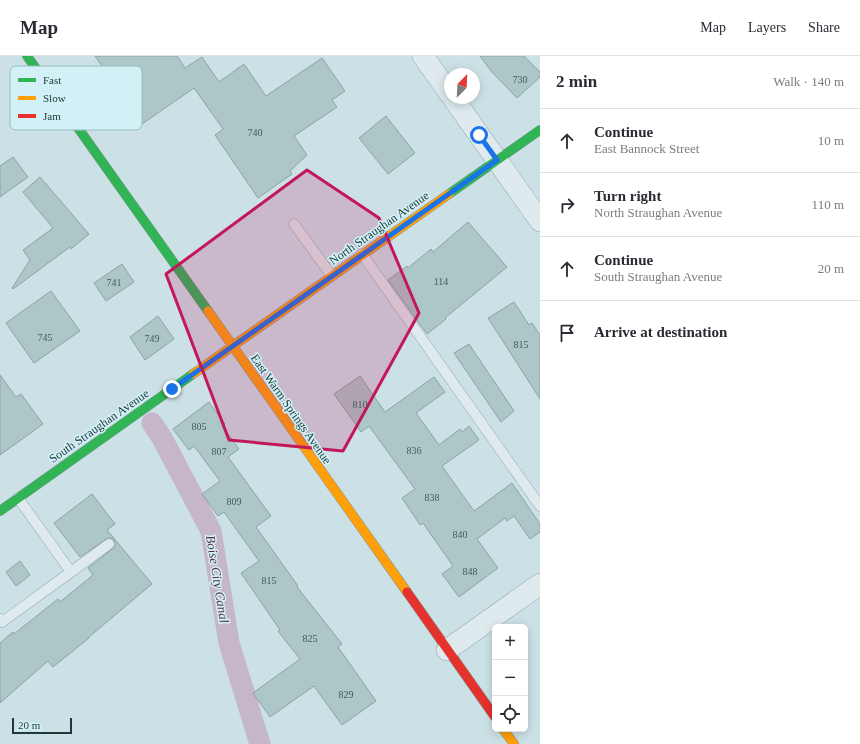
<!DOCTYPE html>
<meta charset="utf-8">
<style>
body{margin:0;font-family:Georgia,serif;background:#f2f2f3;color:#2b2b33}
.controls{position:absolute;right:12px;bottom:12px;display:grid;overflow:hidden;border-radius:6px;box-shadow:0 2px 10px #0003}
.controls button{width:36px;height:36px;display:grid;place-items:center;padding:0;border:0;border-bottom:1px solid #e1e1e2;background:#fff;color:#2b2b33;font:20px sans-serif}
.compass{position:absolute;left:444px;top:12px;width:36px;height:36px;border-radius:50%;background:#fff;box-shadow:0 2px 10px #0003;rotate:24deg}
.scale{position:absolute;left:12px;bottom:10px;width:60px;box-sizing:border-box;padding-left:4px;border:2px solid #1d3938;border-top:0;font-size:11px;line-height:14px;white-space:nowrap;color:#1d3938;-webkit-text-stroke:3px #d1f1f7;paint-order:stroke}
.stop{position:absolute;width:12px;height:12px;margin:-9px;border:3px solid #1a73e8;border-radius:50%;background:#fff}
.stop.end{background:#1a73e8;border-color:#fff;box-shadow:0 1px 4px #0008}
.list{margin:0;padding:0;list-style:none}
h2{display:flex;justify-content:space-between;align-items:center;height:52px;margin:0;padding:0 16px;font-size:17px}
h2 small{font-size:13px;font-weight:400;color:#7c7c81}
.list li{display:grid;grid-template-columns:26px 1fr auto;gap:12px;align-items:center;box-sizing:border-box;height:64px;padding:0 16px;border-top:1px solid #e1e1e2}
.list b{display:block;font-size:15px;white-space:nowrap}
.list p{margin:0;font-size:13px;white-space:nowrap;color:#7c7c81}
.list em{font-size:13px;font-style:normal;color:#7c7c81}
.icon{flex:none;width:22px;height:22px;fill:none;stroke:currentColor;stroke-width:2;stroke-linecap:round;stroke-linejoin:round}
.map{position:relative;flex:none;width:540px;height:688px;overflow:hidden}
header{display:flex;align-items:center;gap:24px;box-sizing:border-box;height:56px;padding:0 20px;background:#fff;border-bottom:1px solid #e1e1e2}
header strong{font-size:19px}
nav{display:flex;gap:22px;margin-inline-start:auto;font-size:14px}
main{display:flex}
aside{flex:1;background:#fff}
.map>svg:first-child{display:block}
</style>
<header>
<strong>Map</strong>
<nav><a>Map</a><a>Layers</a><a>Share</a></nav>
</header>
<main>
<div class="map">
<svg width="540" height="688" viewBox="0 0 540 688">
<rect width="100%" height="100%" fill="#cce1e6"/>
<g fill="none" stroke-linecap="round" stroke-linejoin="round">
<path stroke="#c5b6c9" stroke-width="21" d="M 152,367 L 162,382 L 211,475 L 229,587 L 260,688"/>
</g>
<path fill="#adc7c8" stroke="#8ba3a3" d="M 95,0 L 177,0 L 185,12 L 202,1 L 219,26 L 244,8 L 266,40 L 322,2 L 345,35 L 332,44 L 337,51 L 294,80 L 307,99 L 290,115 L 292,118 L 258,142 L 215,79 L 223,73 L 194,32 L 142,68 Z
M 480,0 L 524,0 L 540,16 L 540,21 L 517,42 L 491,15 Z
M 386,60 L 415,97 L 388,118 L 359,82 Z
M 13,101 L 28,121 L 0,141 L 0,110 Z
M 40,121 L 89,178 L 71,193 L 70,191 L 13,233 L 12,232 L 30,204 L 23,194 L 53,172 L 23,136 Z
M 468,166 L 507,211 L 445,262 L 446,263 L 427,278 L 388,224 L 407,210 L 408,212 L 431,193 L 433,196 Z
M 122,208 L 134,226 L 106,245 L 94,227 Z
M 51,235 L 80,275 L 34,307 L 6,267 Z
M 514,246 L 529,269 L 532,267 L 540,279 L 540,343 L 488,262 Z
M 158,260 L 174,283 L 145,304 L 130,281 Z
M 469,288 L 514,355 L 501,366 L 454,297 Z
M 0,319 L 16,341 L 21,338 L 43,368 L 0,399 Z
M 360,320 L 385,356 L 434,321 L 445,336 L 416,357 L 439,389 L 460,373 L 462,376 L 469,370 L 479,384 L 442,410 L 474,455 L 512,427 L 540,468 L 540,476 L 530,483 L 514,460 L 507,465 L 505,462 L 477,483 L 498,512 L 459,541 L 442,518 L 453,510 L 423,467 L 420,469 L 402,442 L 415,433 L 369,370 L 361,376 L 334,338 Z
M 209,346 L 225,368 L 222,370 L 239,393 L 228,401 L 271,460 L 256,471 L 298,530 L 297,531 L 342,588 L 338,591 L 376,645 L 342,669 L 314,630 L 270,661 L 253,637 L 300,603 L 278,575 L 280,574 L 241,517 L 259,505 L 224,456 L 218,460 L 202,438 L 220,425 L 194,390 L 189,394 L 173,373 Z
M 92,438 L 115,468 L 107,474 L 152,528 L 89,581 L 89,582 L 53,611 L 48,605 L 0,647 L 0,587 L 13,576 L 14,578 L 58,543 L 60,546 L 93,519 L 88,512 L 115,491 L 115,487 L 114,484 L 111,482 L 108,482 L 80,501 L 54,467 Z
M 20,505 L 30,519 L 16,530 L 6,516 Z"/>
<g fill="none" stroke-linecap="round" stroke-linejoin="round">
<defs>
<path id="lane" d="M 294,168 L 332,220
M 362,198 L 540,450
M 71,516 L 109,488
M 0,563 L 2,566 L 71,516 L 18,442"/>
<path id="street" d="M 423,0 L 450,38
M 453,42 L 540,165
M 447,594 L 540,528"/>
<path id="fast" d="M 27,0 L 208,255
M 449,138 L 540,74
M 0,455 L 193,318"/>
<path id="slow" d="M 208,255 L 407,536
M 193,318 L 449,138
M 503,673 L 514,688"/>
<path id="jam" d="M 407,536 L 495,661"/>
</defs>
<use href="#lane" stroke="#95a8aa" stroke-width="11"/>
<use href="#street" stroke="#95a8aa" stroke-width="22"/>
<use href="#fast" stroke="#85989a" stroke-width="10"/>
<use href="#slow" stroke="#85989a" stroke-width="10"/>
<use href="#jam" stroke="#85989a" stroke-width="10"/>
<use href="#lane" stroke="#deeaed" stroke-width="10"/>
<use href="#street" stroke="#deeaed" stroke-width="21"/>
<use href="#fast" stroke="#30b455" stroke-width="9"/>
<use href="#slow" stroke="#ff9f0a" stroke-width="9"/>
<use href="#jam" stroke="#e5322d" stroke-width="9"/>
</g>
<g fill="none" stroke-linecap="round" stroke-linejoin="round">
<path stroke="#1a73e8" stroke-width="5" d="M 172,333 L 497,104 L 479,79"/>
</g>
<path fill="#c2185b" fill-opacity="0.2" stroke="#c2185b" stroke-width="3" stroke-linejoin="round" d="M 307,114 L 379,162 L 419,257 L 343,395 L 229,384 L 166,218 Z"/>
<g text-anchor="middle" stroke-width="3" stroke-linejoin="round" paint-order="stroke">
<g font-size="10" fill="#415c5c">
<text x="520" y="27">730</text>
<text x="255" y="80">740</text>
<text x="441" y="229">114</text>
<text x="114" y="230">741</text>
<text x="45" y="285">745</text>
<text x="152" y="286">749</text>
<text x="521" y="292">815</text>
<text x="360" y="352">810</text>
<text x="199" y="374">805</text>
<text x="414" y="398">836</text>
<text x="219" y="399">807</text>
<text x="432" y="445">838</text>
<text x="234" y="449">809</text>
<text x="460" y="482">840</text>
<text x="470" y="519">848</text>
<text x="269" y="528">815</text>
<text x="310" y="586">825</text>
<text x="346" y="642">829</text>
</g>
<g font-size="12" fill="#1d3938" stroke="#d1f1f7">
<text transform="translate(379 172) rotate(-35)" y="4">North Straughan Avenue</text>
<text transform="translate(291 353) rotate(55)" y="4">East Warm Springs Avenue</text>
<text transform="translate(99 370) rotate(-35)" y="4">South Straughan Avenue</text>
</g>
<g font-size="13" font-style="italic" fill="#5a2b47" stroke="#d1f1f7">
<text transform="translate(218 523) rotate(81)" y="5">Boise City Canal</text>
</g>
</g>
<rect x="10" y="10" width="132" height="64" rx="6" fill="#d1f1f7" stroke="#9bbabe" stroke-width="1"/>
<rect x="18" y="22" width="18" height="4" fill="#30b455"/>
<rect x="18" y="40" width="18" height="4" fill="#ff9f0a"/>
<rect x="18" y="58" width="18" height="4" fill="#e5322d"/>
<g font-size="11" fill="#1d3938">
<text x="43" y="28">Fast</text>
<text x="43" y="46">Slow</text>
<text x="43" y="64">Jam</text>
</g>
</svg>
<div class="controls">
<button>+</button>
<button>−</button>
<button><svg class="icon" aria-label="locate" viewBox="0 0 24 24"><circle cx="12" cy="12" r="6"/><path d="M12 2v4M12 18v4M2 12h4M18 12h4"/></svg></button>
</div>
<svg class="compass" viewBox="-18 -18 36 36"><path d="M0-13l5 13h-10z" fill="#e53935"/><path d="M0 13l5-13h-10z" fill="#7c7c81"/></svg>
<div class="scale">20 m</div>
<div class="stop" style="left:479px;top:79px"></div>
<div class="stop end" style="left:172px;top:333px"></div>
</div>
<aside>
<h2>2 min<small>Walk · 140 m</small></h2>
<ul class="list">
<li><svg class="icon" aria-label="ahead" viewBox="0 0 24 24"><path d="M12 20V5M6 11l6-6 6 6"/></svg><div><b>Continue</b><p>East Bannock Street</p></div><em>10 m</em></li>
<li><svg class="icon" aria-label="right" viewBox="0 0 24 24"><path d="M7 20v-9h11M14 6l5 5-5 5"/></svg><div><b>Turn right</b><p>North Straughan Avenue</p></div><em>110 m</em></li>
<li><svg class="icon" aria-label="ahead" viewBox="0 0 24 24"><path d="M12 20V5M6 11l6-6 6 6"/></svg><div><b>Continue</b><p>South Straughan Avenue</p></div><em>20 m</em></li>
<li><svg class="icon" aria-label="arrive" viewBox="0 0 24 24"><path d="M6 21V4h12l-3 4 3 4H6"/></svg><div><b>Arrive at destination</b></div></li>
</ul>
</aside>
</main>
